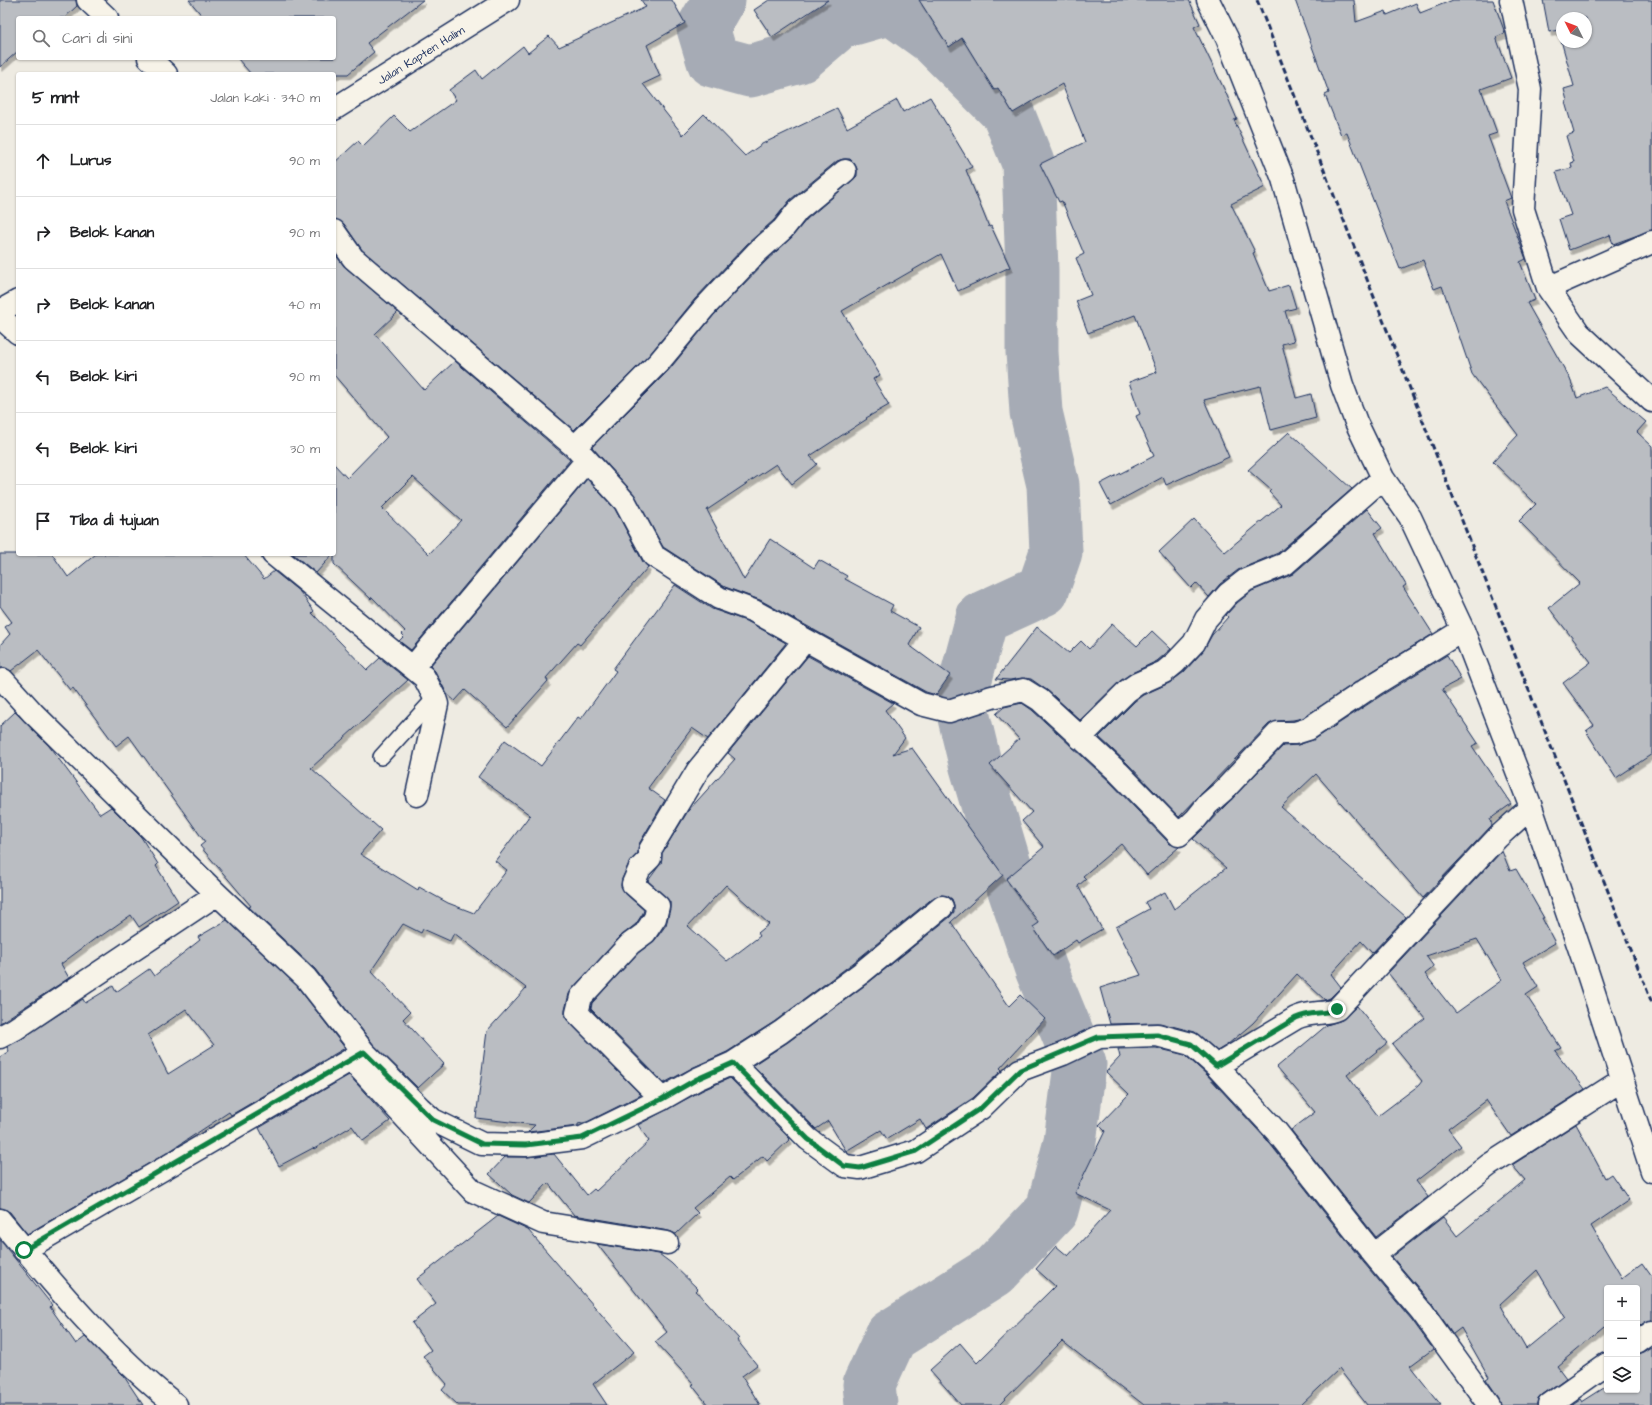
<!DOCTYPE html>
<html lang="id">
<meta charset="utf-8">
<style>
body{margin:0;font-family:"Architects Daughter",sans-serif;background:#f2f2f2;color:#202124}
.controls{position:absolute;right:12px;bottom:12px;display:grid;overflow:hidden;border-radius:4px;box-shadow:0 1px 3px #0004}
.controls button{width:36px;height:36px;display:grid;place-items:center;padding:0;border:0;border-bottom:1px solid #e0e0e0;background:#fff;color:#202124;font:20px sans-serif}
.compass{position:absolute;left:1556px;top:12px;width:36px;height:36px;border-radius:50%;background:#fff;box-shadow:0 1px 3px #0004;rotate:312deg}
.stop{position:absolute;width:12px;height:12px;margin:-9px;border:3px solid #0b8043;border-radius:50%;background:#fff}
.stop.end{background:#0b8043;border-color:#fff;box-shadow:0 1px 4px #0008}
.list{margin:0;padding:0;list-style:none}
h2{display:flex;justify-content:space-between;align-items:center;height:52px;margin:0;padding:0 16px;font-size:17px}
h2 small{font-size:13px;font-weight:400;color:#757577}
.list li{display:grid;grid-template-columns:26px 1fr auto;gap:12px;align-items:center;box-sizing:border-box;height:72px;padding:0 16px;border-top:1px solid #e0e0e0}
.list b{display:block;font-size:15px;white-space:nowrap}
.list em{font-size:13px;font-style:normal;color:#757577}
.icon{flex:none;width:22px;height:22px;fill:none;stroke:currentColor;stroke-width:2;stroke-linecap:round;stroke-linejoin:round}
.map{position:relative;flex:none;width:1652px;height:1405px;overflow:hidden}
.search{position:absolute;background:#fff;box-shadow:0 1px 3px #0004;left:16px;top:16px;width:320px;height:44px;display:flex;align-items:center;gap:10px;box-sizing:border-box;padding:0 14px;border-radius:4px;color:#757577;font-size:15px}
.panel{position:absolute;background:#fff;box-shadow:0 1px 3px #0004;left:16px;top:72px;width:320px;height:484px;border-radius:4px}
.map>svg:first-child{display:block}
</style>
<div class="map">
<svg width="1652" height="1405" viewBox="0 0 1652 1405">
<defs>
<filter id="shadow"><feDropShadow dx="2.5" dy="4.5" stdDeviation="0" flood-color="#0004"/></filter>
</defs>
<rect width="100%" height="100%" fill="#eeebe2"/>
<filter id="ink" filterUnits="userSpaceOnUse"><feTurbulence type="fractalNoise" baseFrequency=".025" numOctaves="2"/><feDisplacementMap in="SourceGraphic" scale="8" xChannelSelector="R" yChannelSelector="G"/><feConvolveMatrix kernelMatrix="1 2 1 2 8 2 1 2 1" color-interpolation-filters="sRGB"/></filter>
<g filter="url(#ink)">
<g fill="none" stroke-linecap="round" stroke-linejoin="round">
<path stroke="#a6abb5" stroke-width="53" d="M 719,0 L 703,28 L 713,61 L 750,71 L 799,57 L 839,23 L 891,8 L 934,39 L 1008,113 L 1028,163 L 1032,270 L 1032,352 L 1036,412 L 1053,485 L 1056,552 L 1043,590 L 982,618 L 960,701 L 976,767 L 1004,861 L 1041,969 L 1080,1064 L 1070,1142 L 1052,1210 L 994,1271 L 891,1336 L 869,1384 L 871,1405"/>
</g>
<path fill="#babdc2" stroke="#1b2f5e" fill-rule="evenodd" filter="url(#shadow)" d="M 0,0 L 76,0 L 77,6 L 64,18 L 18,18 L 18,51 L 0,67 Z
M 189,0 L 423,0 L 367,43 L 374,52 L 348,74 L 251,74 L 237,58 L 334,58 L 334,18 L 204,18 Z
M 641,0 L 672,0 L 685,23 L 647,45 L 660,76 L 643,84 L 683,135 L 704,114 L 745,156 L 762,144 L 837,108 L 847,128 L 897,100 L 903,112 L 930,97 L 972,167 L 966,170 L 989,227 L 991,226 L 1010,267 L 958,291 L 941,254 L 842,311 L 880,375 L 873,379 L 889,405 L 866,418 L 867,419 L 810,456 L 817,464 L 792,484 L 776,464 L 707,510 L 744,580 L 770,539 L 814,568 L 819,560 L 847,576 L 845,579 L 893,605 L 890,611 L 919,627 L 909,645 L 950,675 L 936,695 L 926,692 L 760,600 L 725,587 L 663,547 L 634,494 L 592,447 L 668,371 L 713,316 L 765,262 L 791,238 L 807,219 L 853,180 L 857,176 L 857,169 L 854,163 L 850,159 L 843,159 L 837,161 L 790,200 L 774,220 L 747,244 L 695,299 L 650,354 L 574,430 L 362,250 L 344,224 L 334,219 L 334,163 L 358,141 L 363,146 L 394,116 L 410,132 L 456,100 L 449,90 L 476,70 L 482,79 L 523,46 L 528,53 L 549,36 L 559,47 L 646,7 Z
M 769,0 L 828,0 L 772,37 L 754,10 Z
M 919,0 L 1189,0 L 1200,24 L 1194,27 L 1225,91 L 1237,119 L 1234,120 L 1265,187 L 1231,204 L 1255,252 L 1253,253 L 1269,291 L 1289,285 L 1296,308 L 1285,311 L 1294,341 L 1282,344 L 1296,398 L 1311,394 L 1316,418 L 1271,430 L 1260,386 L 1204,400 L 1229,457 L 1166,485 L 1163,477 L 1111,505 L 1100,484 L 1154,456 L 1136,416 L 1140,414 L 1129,382 L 1157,372 L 1135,315 L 1088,333 L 1076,301 L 1091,295 L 1076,258 L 1084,254 L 1062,201 L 1059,202 L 1040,164 L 1085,142 L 1062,84 L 1013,113 L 998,88 L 994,90 L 962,38 L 949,47 Z
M 1295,0 L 1354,0 L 1356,22 L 1386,11 L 1387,15 L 1416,3 L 1420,13 L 1453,0 L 1493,0 L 1505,33 L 1496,37 L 1511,78 L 1481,89 L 1497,133 L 1488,136 L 1511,198 L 1504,201 L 1526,259 L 1520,262 L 1535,300 L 1527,303 L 1570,379 L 1577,398 L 1605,387 L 1646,422 L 1637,432 L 1652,446 L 1652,754 L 1616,778 L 1586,731 L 1594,725 L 1563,683 L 1591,662 L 1549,608 L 1580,583 L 1519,521 L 1536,504 L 1493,462 L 1518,435 L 1472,374 L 1442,286 L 1434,289 L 1423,260 L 1400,269 L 1347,133 L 1341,135 L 1325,95 L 1329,93 Z
M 1543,0 L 1652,0 L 1652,230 L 1613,244 L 1610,235 L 1569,250 L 1559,219 L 1571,215 L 1556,172 L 1572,168 L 1571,163 L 1574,162 L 1566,136 L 1574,133 L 1565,102 L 1567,101 L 1564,89 L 1574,86 L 1558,30 L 1549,32 ZM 1562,18 L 1586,18 L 1586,42 L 1562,42 Z
M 334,253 L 345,267 L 398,312 L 375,334 L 424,390 L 455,361 L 570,460 L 411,650 L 399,641 L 404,636 L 402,634 L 405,631 L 372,597 L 371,599 L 334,564 L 334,464 L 347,478 L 387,437 L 334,375 ZM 413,477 L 461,520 L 429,554 L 382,508 Z
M 1289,432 L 1352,489 L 1278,553 L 1238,570 L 1220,584 L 1209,597 L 1196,583 L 1191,588 L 1159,552 L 1194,519 L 1225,552 L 1281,505 L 1269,492 L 1271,490 L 1248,470 Z
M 587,479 L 615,509 L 643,562 L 648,567 L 580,645 L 577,643 L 546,678 L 548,681 L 507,727 L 465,690 L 455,701 L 447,694 L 435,671 L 430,666 Z
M 1367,509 L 1382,528 L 1375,533 L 1406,585 L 1403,587 L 1433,634 L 1368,674 L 1303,718 L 1293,720 L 1278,721 L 1269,724 L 1179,817 L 1127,763 L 1099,737 L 1135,701 L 1143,695 L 1169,683 L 1184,672 L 1203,651 L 1212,635 L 1228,617 L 1226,615 L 1237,603 L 1252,591 L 1293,574 Z
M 0,554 L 52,554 L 68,577 L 96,554 L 243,554 L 264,579 L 274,571 L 300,592 L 314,611 L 312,613 L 367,670 L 380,658 L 408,680 L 311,768 L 381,830 L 360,854 L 418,890 L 419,887 L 448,903 L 474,913 L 507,870 L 495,861 L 530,815 L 478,777 L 505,740 L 541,766 L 578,717 L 581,719 L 616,671 L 613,669 L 675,585 L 712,609 L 749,622 L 786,643 L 708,739 L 692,728 L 648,788 L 665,800 L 639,844 L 638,853 L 629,863 L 622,879 L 621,886 L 625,893 L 644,910 L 643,913 L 636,924 L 621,936 L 572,989 L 569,994 L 565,1010 L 565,1017 L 568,1021 L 641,1095 L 587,1122 L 578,1124 L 578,1126 L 528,1132 L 535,1125 L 476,1118 L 487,1031 L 526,988 L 454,933 L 450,941 L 423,929 L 421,933 L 403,924 L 371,971 L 410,1012 L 403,1019 L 444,1064 L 418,1088 L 373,1044 L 315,969 L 249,907 L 251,906 L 200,846 L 205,842 L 129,736 L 116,746 L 73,688 L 70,690 L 38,650 L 11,671 L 6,668 L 0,668 L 0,645 L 10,634 L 5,627 L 12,622 L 0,606 Z
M 293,554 L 333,554 L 316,573 Z
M 1112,624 L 1137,646 L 1152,631 L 1171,649 L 1157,661 L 1132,673 L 1120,681 L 1080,720 L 1048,691 L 1031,679 L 1022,678 L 1010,680 L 996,679 L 1037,627 L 1069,653 L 1081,641 L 1089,649 Z
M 1447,655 L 1461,679 L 1442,689 L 1478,743 L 1472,746 L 1511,804 L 1490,819 L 1492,825 L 1423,898 L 1316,774 L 1281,807 L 1406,917 L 1372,953 L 1361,941 L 1331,974 L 1341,987 L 1330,998 L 1325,1000 L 1297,974 L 1253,1023 L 1227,1045 L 1217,1051 L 1195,1032 L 1160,1023 L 1110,1024 L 1100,988 L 1141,975 L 1116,927 L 1149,909 L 1145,902 L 1165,892 L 1174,909 L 1226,868 L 1193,839 L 1283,746 L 1298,745 L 1315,739 L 1382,695 Z
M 808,656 L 893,703 L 885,710 L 905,738 L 893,754 L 912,748 L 1003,875 L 951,922 L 1009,1006 L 1020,995 L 1045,1019 L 1000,1068 L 1002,1070 L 973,1098 L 926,1129 L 920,1119 L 887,1139 L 881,1130 L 846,1151 L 828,1121 L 816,1129 L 753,1065 L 788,1042 L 868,983 L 950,917 L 954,912 L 954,905 L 952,899 L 947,896 L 940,895 L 934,897 L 853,963 L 774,1022 L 727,1052 L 692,1068 L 664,1083 L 591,1009 L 592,1003 L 638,953 L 655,940 L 666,925 L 670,909 L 670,902 L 648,881 L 661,863 L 662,853 L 688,811 L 735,759 L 728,753 ZM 726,885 L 769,924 L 758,933 L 760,936 L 727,961 L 688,926 Z
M 1022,703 L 1032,710 L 1109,781 L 1170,844 L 1179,847 L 1147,875 L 1121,844 L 1083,876 L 1086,879 L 1078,886 L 1102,929 L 1078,943 L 1076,940 L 1053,956 L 1033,927 L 1039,923 L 1006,879 L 1044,847 L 1022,821 L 1032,812 L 990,765 L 1019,739 L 996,714 L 1004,707 Z
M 15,712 L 49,746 L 100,814 L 111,807 L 141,837 L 158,864 L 156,866 L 178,901 L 139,927 L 131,915 L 101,936 L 100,935 L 61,964 L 69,978 L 0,1023 L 0,726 Z
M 1502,851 L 1510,871 L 1516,869 L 1544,918 L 1542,918 L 1555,943 L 1523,962 L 1538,987 L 1526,995 L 1561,1048 L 1555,1051 L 1585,1089 L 1511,1136 L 1486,1100 L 1448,1129 L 1461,1146 L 1416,1181 L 1428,1197 L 1376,1237 L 1291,1130 L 1315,1112 L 1277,1067 L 1327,1025 L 1342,1020 L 1357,1006 L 1387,1043 L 1347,1075 L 1378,1116 L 1419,1085 L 1422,1081 L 1392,1044 L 1425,1018 L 1388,973 ZM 1477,939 L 1502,980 L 1456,1013 L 1425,974 L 1434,967 L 1426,956 Z
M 227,920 L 297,986 L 345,1048 L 231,1115 L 229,1112 L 167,1153 L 27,1234 L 10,1212 L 0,1208 L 0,1057 L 9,1051 L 7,1047 L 83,999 L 85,1003 L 113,986 L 116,992 L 149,969 L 154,976 L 200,940 L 198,937 ZM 186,1009 L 214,1045 L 168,1074 L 148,1035 Z
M 1156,1048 L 1185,1055 L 1207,1075 L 1267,1140 L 1364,1263 L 1412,1320 L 1433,1349 L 1410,1366 L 1441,1405 L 1367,1405 L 1339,1369 L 1301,1405 L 1144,1405 L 1062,1341 L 999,1405 L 961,1405 L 930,1370 L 960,1343 L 977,1363 L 1055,1286 L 1036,1269 L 1056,1246 L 1068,1256 L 1110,1210 L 1075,1193 L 1105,1131 L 1099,1125 L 1129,1094 L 1106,1072 L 1120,1057 L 1118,1049 Z
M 349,1075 L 390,1121 L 363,1141 L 352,1126 L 314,1149 L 313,1148 L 279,1166 L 259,1128 Z
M 730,1078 L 790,1139 L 767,1161 L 763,1156 L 733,1180 L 730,1177 L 693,1208 L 698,1213 L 676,1234 L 669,1231 L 574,1215 L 548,1183 L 529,1203 L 512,1195 L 489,1174 L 505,1157 L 527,1157 L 554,1154 L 587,1195 L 594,1189 L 596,1191 L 649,1141 L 638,1125 L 703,1090 Z
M 1576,1124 L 1605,1178 L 1611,1174 L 1629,1200 L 1591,1226 L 1622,1278 L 1642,1263 L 1652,1277 L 1652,1320 L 1645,1322 L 1637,1328 L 1637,1288 L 1607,1288 L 1607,1328 L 1605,1326 L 1557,1366 L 1566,1378 L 1542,1395 L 1538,1399 L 1537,1405 L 1501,1405 L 1499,1398 L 1486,1379 L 1489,1377 L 1461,1328 L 1453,1334 L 1432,1304 L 1392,1257 L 1443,1217 L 1457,1236 L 1525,1180 L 1512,1165 ZM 1537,1270 L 1565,1317 L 1526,1349 L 1500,1304 Z
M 498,1216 L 528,1230 L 634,1352 L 593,1384 L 607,1405 L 458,1405 L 442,1390 L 447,1384 L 423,1356 L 431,1350 L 412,1323 L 436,1304 L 417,1279 Z
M 0,1240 L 52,1305 L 50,1307 L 76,1344 L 85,1337 L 123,1375 L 143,1405 L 0,1405 Z
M 597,1244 L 659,1254 L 671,1263 L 698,1289 L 696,1291 L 739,1339 L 737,1340 L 757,1365 L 742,1376 L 760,1405 L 708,1405 L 692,1385 L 694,1384 L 655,1342 L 667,1332 Z
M 1652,1348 L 1652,1405 L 1571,1405 L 1580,1399 L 1582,1402 L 1607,1386 L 1607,1390 L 1637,1390 L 1637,1355 L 1644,1353 Z"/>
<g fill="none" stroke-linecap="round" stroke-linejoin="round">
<defs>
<path id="service" d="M 381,757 L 435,698"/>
<path id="minor" d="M 88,0 L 107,18
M 1208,0 L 1227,38 L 1283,179 L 1342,385 L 1356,422 L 1383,478 L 1410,517 L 1463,630 L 1531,807 L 1585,965 L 1652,1171
M 1511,0 L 1530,89 L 1523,209 L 1548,288 L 1579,333 L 1652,401
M 149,58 L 166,74
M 334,231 L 353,258 L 575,447 L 625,502 L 654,556 L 719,598 L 754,611 L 921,704 L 949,711 L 992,697 L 1024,690 L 1040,700 L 1118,772 L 1179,835 L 1196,819 L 1208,804 L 1224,790 L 1278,733 L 1295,733 L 1308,729 L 1375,684 L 1463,630
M 1548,288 L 1652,242
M 0,317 L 18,333
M 575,447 L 659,362 L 704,308 L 756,253 L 783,229 L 798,210 L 845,171
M 273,554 L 424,677 L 435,698 L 437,704 L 417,795
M 413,667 L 587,460
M 3,680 L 33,713 L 217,894 L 306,978 L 364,1052 L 420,1108 L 433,1120 L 482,1144 L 526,1145 L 582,1138 L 662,1099 L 697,1079 L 733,1063 L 781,1032 L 861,973 L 942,907
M 1080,738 L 1127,691 L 1137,684 L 1164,672 L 1175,663 L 1194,643 L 1206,619 L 1228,594 L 1246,580 L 1285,564 L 1383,478
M 0,1037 L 15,1029 L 217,894
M 351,1059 L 473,1191 L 543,1223 L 667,1243
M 733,1063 L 808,1139 L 845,1166 L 860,1168 L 916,1151 L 981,1108 L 1020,1070 L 1063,1054 L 1099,1037 L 1157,1035 L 1191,1044 L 1216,1066 L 1276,1131 L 1374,1255 L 1422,1312 L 1489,1405
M 1216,1066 L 1296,1018 C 1311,1011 1325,1015 1337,1009 L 1498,837 L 1531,807
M 662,1099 L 577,1013 L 581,997 L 630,944 L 645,933 L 655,918 L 658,906 L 633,884 L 640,868 L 650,858 L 650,850 L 698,770 L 805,640
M 0,1220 C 54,1285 109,1352 176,1405
M 24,1250 L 364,1052
M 1374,1255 L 1489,1165 L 1622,1080
M 1637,1343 L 1652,1332
M 1549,1405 L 1607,1364"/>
<path id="primary" d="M 334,109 L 508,0
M 0,311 L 18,301"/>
</defs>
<use href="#service" stroke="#1b2f5e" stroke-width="18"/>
<use href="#minor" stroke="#1b2f5e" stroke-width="25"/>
<use href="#primary" stroke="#1b2f5e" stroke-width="25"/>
<use href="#service" stroke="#f7f3e8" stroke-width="15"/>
<use href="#minor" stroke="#f7f3e8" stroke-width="22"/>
<use href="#primary" stroke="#f7f3e8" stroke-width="22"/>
<path stroke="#1b2f5e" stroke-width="3" stroke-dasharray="6 3" stroke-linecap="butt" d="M 1257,0 L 1652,1003"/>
</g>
</g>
<g fill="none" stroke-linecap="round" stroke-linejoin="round" filter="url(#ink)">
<path stroke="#0b8043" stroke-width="5" d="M 24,1250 L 364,1052 L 433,1120 L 482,1144 L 526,1145 L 582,1138 L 662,1099 L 697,1079 L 733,1063 L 808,1139 L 844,1166 L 860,1168 L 916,1151 L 981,1108 L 1020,1070 L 1098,1037 L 1157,1035 L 1191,1044 L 1216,1066 L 1296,1018 C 1311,1011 1325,1015 1337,1009"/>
</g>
<g text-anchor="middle" stroke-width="3" stroke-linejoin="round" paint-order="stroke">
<g font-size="12" fill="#1b2f5e" stroke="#f7f3e8">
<text transform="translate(421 55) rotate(-32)" y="4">Jalan Kapten Halim</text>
</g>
</g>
</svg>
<div class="controls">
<button>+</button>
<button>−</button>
<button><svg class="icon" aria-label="layers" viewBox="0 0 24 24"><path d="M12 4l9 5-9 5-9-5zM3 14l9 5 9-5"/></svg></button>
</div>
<svg class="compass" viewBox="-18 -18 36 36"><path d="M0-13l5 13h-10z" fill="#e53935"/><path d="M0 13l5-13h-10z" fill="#757577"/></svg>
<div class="stop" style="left:24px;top:1250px"></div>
<div class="stop end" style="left:1337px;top:1009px"></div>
<div class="search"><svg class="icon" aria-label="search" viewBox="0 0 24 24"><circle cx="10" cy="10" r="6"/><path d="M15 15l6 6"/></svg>Cari di sini</div>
<section class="panel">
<h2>5 mnt<small>Jalan kaki · 340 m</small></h2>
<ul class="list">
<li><svg class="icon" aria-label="ahead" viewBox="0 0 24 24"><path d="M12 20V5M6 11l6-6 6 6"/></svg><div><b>Lurus</b></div><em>90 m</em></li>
<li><svg class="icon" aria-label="right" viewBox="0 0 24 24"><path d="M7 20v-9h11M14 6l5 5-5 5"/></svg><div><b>Belok kanan</b></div><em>90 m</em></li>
<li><svg class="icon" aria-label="right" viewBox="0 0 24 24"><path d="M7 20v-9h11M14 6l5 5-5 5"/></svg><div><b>Belok kanan</b></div><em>40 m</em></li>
<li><svg class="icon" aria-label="left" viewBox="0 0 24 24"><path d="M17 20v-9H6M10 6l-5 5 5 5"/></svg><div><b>Belok kiri</b></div><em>90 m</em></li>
<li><svg class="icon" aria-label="left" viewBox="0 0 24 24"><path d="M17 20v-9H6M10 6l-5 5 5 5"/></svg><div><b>Belok kiri</b></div><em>30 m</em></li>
<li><svg class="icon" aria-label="arrive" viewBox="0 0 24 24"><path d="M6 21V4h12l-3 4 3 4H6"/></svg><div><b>Tiba di tujuan</b></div></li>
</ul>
</section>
</div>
